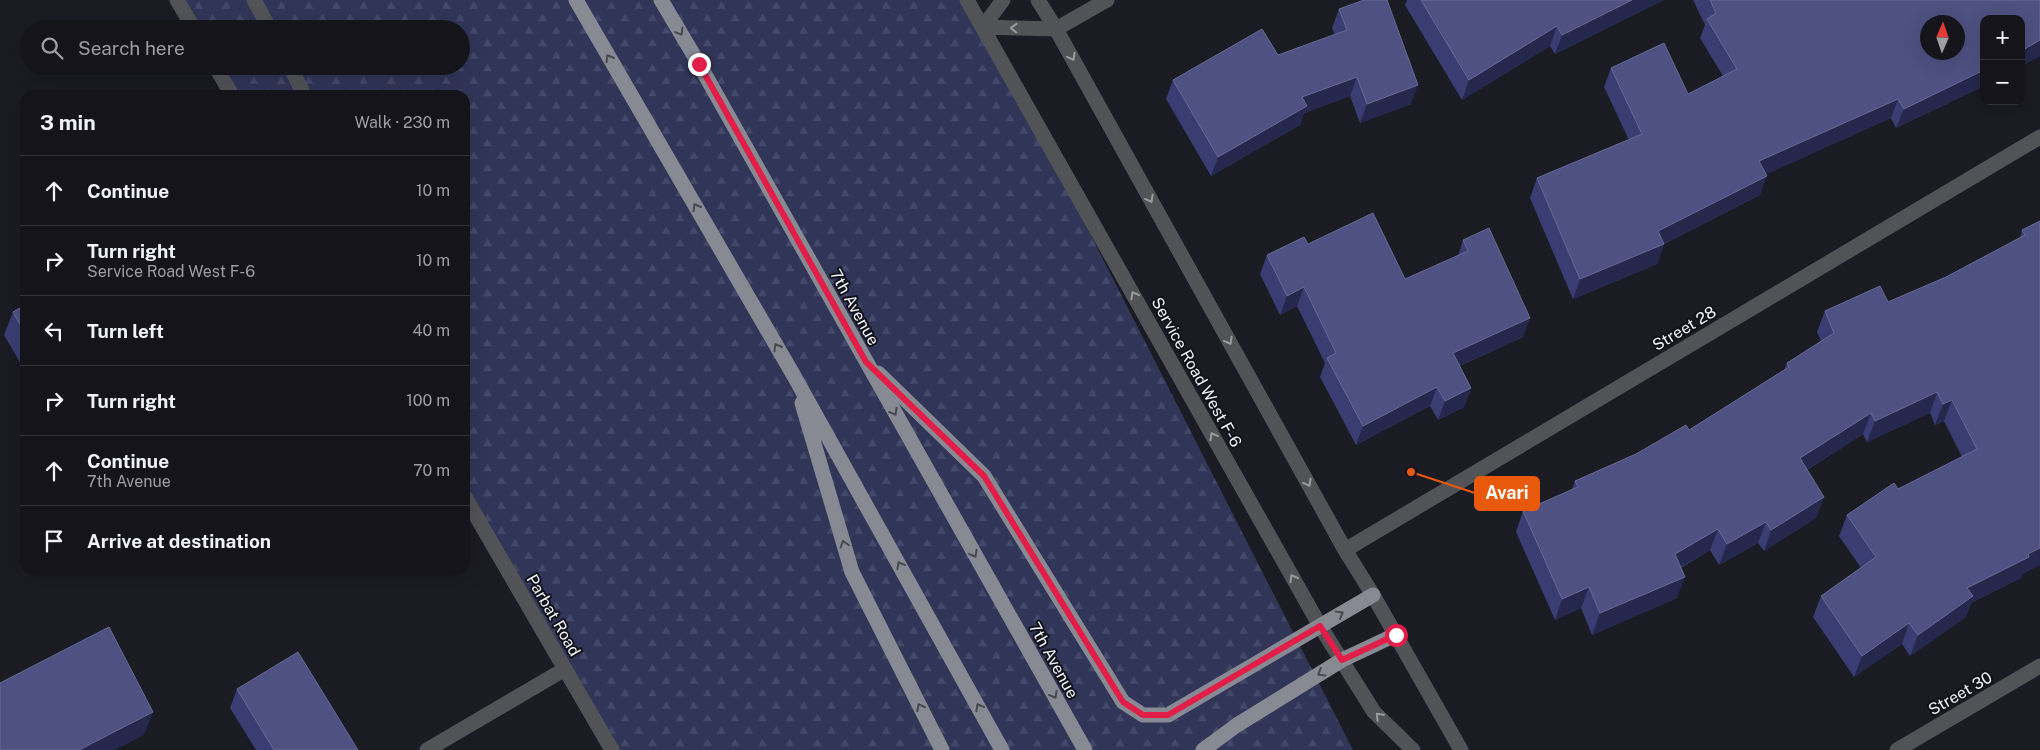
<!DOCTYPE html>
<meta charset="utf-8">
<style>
body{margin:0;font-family:"Public Sans",sans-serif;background:#212127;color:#f1f3f6}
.controls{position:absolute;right:15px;top:15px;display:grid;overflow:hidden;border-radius:10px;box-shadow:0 5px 20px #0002}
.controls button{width:45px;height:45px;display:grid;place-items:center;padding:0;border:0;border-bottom:1px solid #333339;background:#14141a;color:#f1f3f6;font:25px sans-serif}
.compass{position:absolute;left:1920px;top:15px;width:45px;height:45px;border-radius:50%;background:#14141a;box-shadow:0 5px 20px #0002;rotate:2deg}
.stop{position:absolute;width:15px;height:15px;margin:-11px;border:4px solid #e11d48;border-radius:50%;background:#fff}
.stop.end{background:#e11d48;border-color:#fff;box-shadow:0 1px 5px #0008}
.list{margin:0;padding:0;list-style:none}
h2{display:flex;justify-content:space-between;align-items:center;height:65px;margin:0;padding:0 20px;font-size:21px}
h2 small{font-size:16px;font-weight:400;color:#9d9ea2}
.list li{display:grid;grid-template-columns:32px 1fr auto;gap:15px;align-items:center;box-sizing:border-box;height:70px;padding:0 20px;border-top:1px solid #333339}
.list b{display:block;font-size:19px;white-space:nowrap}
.list p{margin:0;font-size:16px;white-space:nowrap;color:#9d9ea2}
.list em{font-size:16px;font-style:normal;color:#9d9ea2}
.icon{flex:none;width:28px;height:28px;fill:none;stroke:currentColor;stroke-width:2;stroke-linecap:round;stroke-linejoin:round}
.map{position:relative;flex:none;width:2040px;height:750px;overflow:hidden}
.search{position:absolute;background:#14141a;box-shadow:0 5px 20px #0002;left:20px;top:20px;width:450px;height:55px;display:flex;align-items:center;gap:12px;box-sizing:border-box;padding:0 18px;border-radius:28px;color:#9d9ea2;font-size:19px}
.panel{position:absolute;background:#14141a;box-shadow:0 5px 20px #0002;left:20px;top:90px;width:450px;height:485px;border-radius:15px}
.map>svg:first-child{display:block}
</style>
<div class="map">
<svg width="2040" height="750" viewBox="0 0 2040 750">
<defs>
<pattern id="forest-firs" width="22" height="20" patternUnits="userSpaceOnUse" patternTransform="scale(1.25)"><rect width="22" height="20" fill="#313558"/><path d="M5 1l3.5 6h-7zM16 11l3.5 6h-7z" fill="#454969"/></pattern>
</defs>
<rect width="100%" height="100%" fill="#1a1b23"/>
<path fill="url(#forest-firs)" d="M 183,0 L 971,0 L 1353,750 L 611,750 L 465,494 L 465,95 L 238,95 L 221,66 L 461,66 L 461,29 L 200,29 Z"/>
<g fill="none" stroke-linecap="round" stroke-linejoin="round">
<path stroke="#525357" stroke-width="15" d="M 177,0 L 194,29
M 254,0 L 270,29
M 967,0 L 1320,626 L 1374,712 L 1413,750
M 1038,0 L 1056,29 L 1345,550 L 1373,595 L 1461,750
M 983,27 L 1056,29 L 1107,0
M 983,27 L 1003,0
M 215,66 L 232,95
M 290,66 L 304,95
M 465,497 L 612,750
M 1345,550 L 2040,137
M 427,750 L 565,669
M 1897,750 L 2040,666"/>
<path stroke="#888a93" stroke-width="15" d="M 576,0 L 794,376 L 1002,750
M 661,0 L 699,64 L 1085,750
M 878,373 L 984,476 L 1123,702 L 1143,715 L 1168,715 L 1373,595
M 802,403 L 852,572 L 942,750
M 1203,750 L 1237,725 L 1342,660 L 1395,635"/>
</g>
<path fill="#3a3d72" d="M 1407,0 L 1664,0 L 1555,54 L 1550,46 L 1462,100 L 1405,5 Z
M 1693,0 L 2040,0 L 2040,56 L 2021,66 L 2021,19 L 1984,19 L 1984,86 L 1896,128 L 1891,118 L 1766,174 L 1760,195 L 1664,244 L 1657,264 L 1573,299 L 1530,198 L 1537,178 L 1629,140 L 1604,87 L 1611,68 L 1688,94 L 1723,76 L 1700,38 L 1705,25 Z
M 1339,9 L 1411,104 L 1360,123 L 1350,96 L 1304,113 L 1300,125 L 1211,176 L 1166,99 L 1173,80 L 1278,55 L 1335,35 L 1332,28 Z
M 2040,221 L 2023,574 L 2021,578 L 1971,603 L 1966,617 L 1910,656 L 1902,644 L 1854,677 L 1813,617 L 1821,596 L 1861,568 L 1839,536 L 1847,515 L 1962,457 L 1944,421 L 1935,425 L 1930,413 L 1867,442 L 1863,434 L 1807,470 L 1824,497 L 1816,518 L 1764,551 L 1758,543 L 1719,565 L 1710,550 L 1681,568 L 1677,598 L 1592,635 L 1581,608 L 1555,620 L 1516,532 L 1523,511 L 1572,489 L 1575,481 L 1689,430 L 1784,370 L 1787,363 L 1821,341 L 1817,332 L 1825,311 L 1888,302 L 1946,277 L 2020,238 L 2022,230 Z
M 1463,240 L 1523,337 L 1460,366 L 1471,388 L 1464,407 L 1438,420 L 1430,406 L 1356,445 L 1320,377 L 1325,363 L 1297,306 L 1280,315 L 1260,274 L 1267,255 L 1308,244 L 1405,279 L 1458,256 Z
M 25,305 L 25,371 L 4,335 L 13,312 Z
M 237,689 L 358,750 L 256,750 L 230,708 Z"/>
<path fill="#25274c" d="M 1632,0 L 1664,0 L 1555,54 L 1562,35 Z
M 1557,26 L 1550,46 L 1462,100 L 1469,80 Z
M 2040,40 L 2040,56 L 2021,66 L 2021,51 Z
M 1984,70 L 1984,86 L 1896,128 L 1904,109 Z
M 1357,77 L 1350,96 L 1304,113 L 1300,125 L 1211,176 L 1218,157 L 1302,97 Z
M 1418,85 L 1411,104 L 1360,123 L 1367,104 Z
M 1898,99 L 1891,118 L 1752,181 L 1759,161 Z
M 1767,176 L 1760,195 L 1657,247 L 1664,244 L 1657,264 L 1573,299 L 1580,279 L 1658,231 Z
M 1304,287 L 1297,306 L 1280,315 L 1287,296 Z
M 1530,318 L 1523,337 L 1446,372 L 1453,353 Z
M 1437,387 L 1430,406 L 1356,445 L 1363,426 Z
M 1471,388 L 1464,407 L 1438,420 L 1445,401 Z
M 1937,392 L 1930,413 L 1867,442 L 1875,421 Z
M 1952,400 L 1944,421 L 1935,425 L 1943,404 Z
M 1871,413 L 1863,434 L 1792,479 L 1800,458 Z
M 1824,497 L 1816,518 L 1764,551 L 1771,530 Z
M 1766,522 L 1758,543 L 1719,565 L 1727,544 Z
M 1718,529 L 1710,550 L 1667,575 L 1675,554 Z
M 2040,548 L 2040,565 L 2023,574 L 2021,578 L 1971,603 L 1966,617 L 1910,656 L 1918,635 L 1967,588 Z
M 1685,577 L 1677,598 L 1592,635 L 1600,613 Z
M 1589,587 L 1581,608 L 1555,620 L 1562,599 Z
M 1909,623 L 1902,644 L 1854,677 L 1862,656 Z
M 153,712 L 144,735 L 115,750 L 79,750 Z"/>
<path fill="#4e5181" stroke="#686a94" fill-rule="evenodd" d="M 1364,0 L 1387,0 L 1418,85 L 1367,104 L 1357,77 L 1302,97 L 1307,106 L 1218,157 L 1173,80 L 1262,29 L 1278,55 L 1347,30 L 1339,9 Z
M 1421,0 L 1632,0 L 1562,35 L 1557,26 L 1469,80 Z
M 1710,0 L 2040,0 L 2040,40 L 2021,51 L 2021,19 L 1984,19 L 1984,70 L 1904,109 L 1898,99 L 1759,161 L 1767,176 L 1658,231 L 1664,244 L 1580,279 L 1537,178 L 1642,134 L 1611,68 L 1664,43 L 1688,94 L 1737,69 L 1707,19 L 1716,13 ZM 1928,22 L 1958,22 L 1958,52 L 1928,52 Z
M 1373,213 L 1405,279 L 1468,251 L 1463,240 L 1489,228 L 1530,318 L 1453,353 L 1471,388 L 1445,401 L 1437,387 L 1363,426 L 1327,358 L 1336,353 L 1304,287 L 1287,296 L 1267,255 L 1304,237 L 1308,244 Z
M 2040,221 L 2040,548 L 2028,554 L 2029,557 L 1967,588 L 1973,596 L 1918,635 L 1909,623 L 1862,656 L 1821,596 L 1876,557 L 1847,515 L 1894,483 L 1898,489 L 1977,449 L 1952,400 L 1943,404 L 1937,392 L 1875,421 L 1871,413 L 1800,458 L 1824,497 L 1771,530 L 1766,522 L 1727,544 L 1718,529 L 1675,554 L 1685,577 L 1600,613 L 1589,587 L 1562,599 L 1523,511 L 1578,487 L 1575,481 L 1636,454 L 1686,425 L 1689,430 L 1789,367 L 1787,363 L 1834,333 L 1825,311 L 1880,286 L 1888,302 L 1946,277 L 2025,235 L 2022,230 Z
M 25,305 L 25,333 L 13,312 Z
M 109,627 L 153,712 L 79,750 L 0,750 L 0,683 Z
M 298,652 L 358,750 L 274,750 L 237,689 Z"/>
<defs><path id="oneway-chevron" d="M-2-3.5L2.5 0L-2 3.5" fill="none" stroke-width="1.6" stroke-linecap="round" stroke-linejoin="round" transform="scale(1.25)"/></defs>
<g stroke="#9a9ca0">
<use href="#oneway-chevron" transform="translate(1014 28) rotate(-178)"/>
<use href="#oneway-chevron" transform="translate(1072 57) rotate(61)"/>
<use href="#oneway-chevron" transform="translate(1150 199) rotate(61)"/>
<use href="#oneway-chevron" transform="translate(1134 295) rotate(-119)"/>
<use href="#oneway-chevron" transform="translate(1229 341) rotate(61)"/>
<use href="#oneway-chevron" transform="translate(1213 436) rotate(-119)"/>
<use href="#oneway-chevron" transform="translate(1308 483) rotate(61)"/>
<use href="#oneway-chevron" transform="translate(1293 578) rotate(-119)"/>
<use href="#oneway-chevron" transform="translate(1379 716) rotate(-134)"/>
</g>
<g stroke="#474850">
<use href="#oneway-chevron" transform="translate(680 32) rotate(59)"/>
<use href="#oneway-chevron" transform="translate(609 58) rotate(-120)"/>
<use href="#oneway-chevron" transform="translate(696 207) rotate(-120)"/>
<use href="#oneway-chevron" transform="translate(777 347) rotate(-120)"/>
<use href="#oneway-chevron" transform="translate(894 412) rotate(61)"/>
<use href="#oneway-chevron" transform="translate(844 544) rotate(-106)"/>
<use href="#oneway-chevron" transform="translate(974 554) rotate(61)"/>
<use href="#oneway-chevron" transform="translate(900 565) rotate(-119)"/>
<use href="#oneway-chevron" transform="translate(1340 614) rotate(-30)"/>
<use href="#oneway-chevron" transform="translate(1321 673) rotate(148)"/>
<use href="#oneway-chevron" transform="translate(1054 695) rotate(61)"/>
<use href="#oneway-chevron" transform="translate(920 707) rotate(-117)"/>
<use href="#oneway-chevron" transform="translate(979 707) rotate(-119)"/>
</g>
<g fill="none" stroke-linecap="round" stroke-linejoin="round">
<path stroke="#e11d48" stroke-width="6" d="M 699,64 L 866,362 L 984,476 L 1123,702 L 1143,715 L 1168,715 L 1320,626 L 1342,660 L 1396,635"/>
</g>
<g text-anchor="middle" stroke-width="4" stroke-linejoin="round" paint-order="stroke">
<g font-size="16" fill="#f3f5fa" stroke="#11121a">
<text transform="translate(855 307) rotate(61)" y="6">7th Avenue</text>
<text transform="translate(1684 328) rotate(-31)" y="6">Street 28</text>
<text transform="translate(1197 372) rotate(61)" y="6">Service Road West F-6</text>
<text transform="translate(554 615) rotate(60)" y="6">Parbat Road</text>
<text transform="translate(1054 660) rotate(61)" y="6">7th Avenue</text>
<text transform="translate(1960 693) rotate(-30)" y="6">Street 30</text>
</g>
</g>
<path fill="none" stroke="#e8590c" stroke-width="2" d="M1411 472L1475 493"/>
<circle fill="#e8590c" stroke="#11121a" stroke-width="2" cx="1411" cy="472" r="5"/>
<rect fill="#e8590c" stroke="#e8590c" stroke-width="2" x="1475" y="477" width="64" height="33" rx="5"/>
<g font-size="18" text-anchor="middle" font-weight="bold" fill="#fff">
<text x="1507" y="499">Avari</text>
</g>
</svg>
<div class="controls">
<button>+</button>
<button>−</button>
</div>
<svg class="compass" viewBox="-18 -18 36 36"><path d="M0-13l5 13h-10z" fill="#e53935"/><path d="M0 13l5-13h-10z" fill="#9d9ea2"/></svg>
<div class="stop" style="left:1396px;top:635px"></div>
<div class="stop end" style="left:699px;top:64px"></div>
<div class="search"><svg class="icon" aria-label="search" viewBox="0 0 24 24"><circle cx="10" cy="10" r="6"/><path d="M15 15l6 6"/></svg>Search here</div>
<section class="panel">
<h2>3 min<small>Walk · 230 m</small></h2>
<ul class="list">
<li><svg class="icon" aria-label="ahead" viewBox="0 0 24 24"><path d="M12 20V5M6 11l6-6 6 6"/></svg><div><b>Continue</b></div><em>10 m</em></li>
<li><svg class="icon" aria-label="right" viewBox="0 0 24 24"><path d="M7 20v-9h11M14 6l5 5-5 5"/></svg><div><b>Turn right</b><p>Service Road West F-6</p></div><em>10 m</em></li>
<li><svg class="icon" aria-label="left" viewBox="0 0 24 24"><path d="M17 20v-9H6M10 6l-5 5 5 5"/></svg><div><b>Turn left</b></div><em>40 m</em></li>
<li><svg class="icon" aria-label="right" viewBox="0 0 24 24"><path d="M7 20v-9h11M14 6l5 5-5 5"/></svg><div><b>Turn right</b></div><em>100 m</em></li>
<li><svg class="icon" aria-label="ahead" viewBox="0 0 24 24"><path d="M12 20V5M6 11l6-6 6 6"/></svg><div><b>Continue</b><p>7th Avenue</p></div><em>70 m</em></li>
<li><svg class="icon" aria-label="arrive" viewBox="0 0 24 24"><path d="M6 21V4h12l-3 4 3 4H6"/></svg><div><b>Arrive at destination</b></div></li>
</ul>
</section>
</div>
